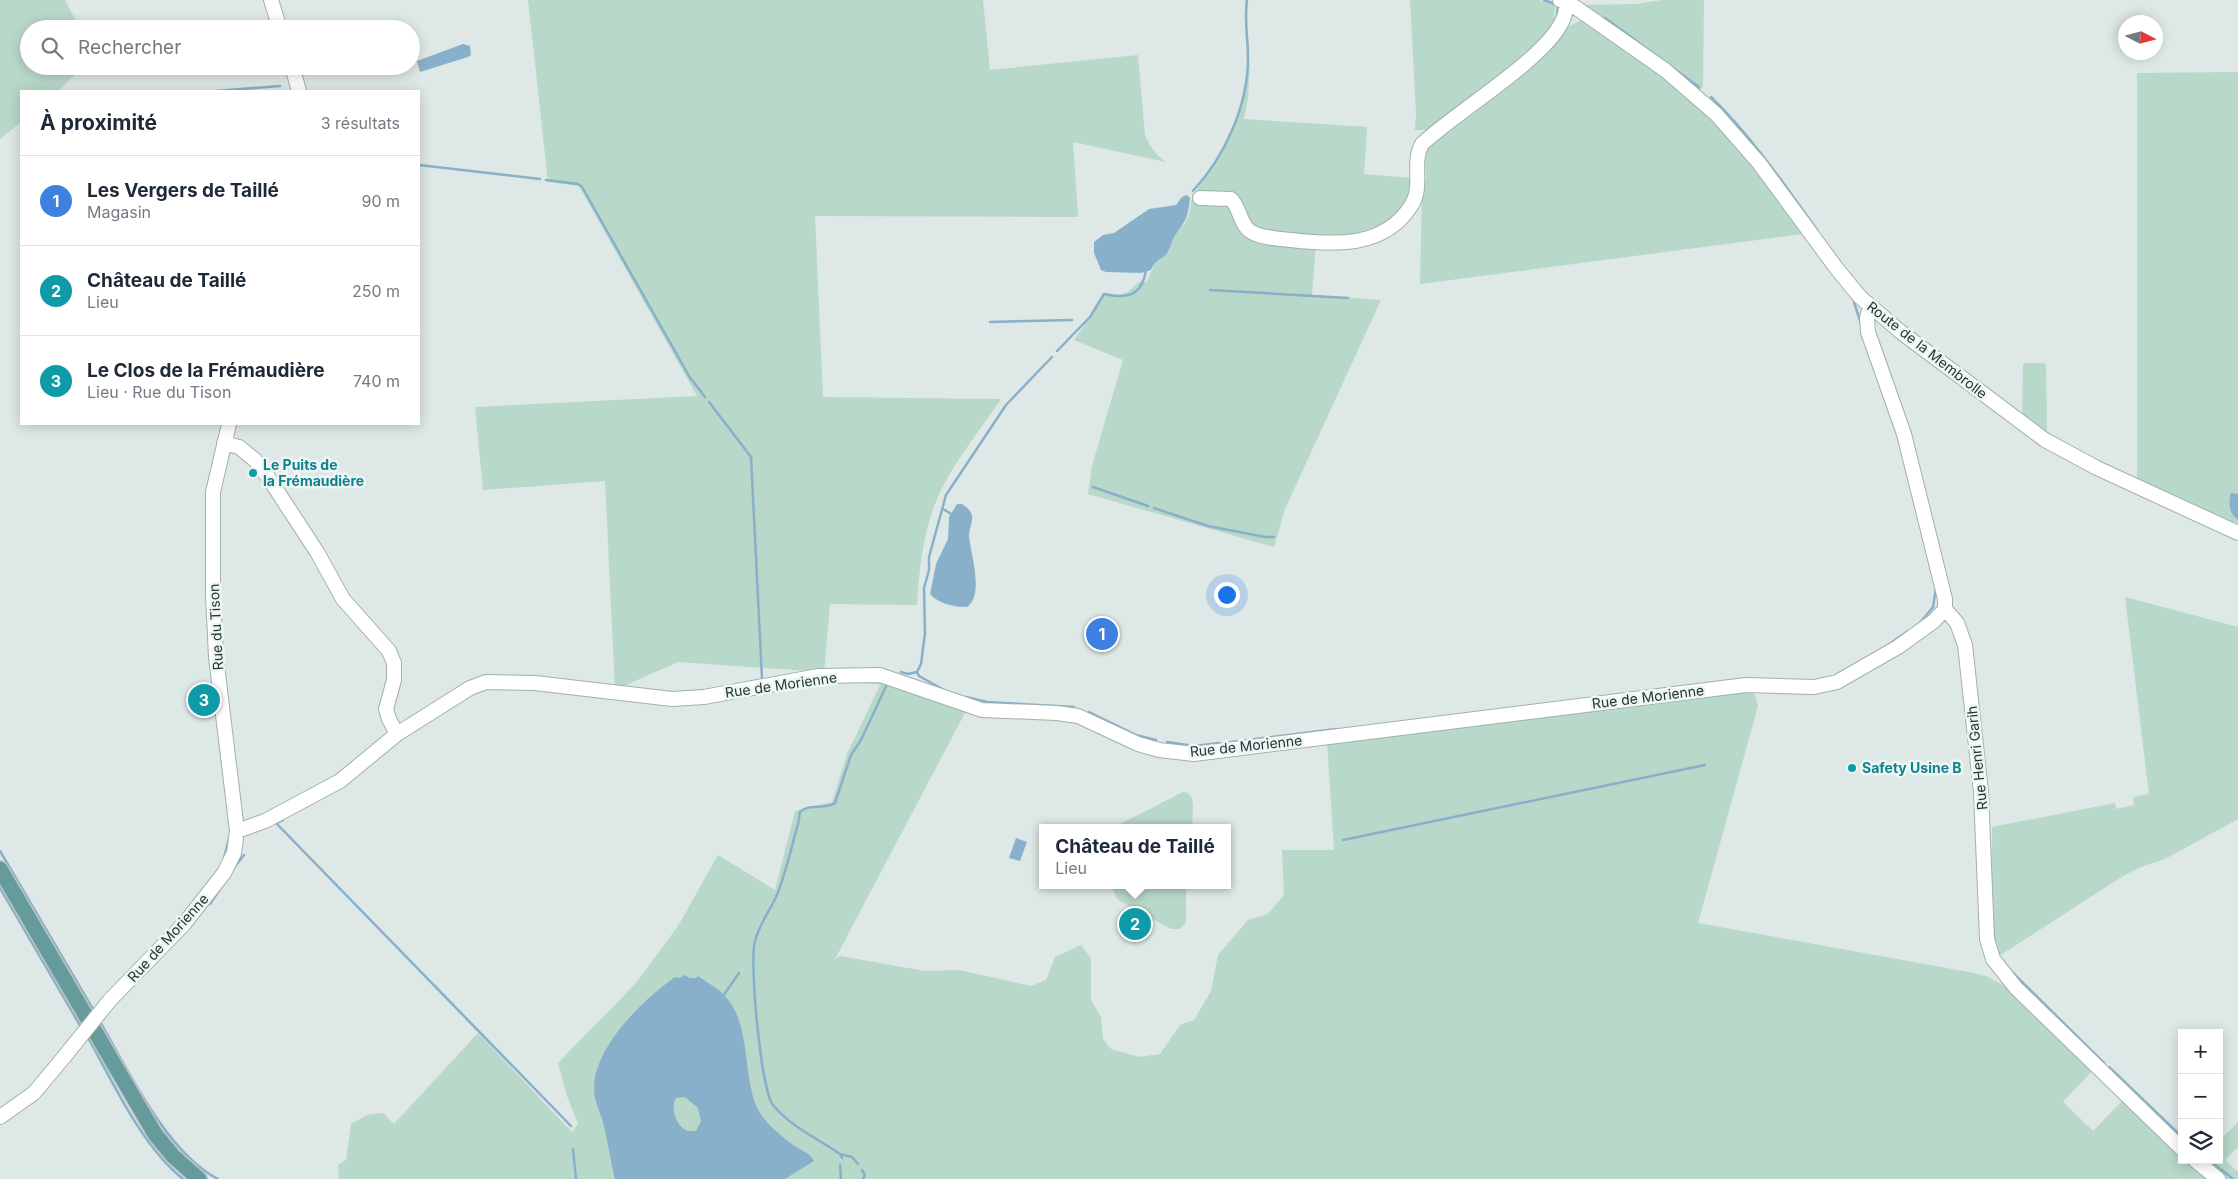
<!DOCTYPE html>
<html lang="fr">
<meta charset="utf-8">
<style>
body{margin:0;font-family:Inter,sans-serif;background:#f2f2f3;color:#1f2937}
.controls{position:absolute;right:15px;bottom:15px;display:grid;overflow:hidden;border-radius:0px;box-shadow:0 2px 12px #0003}
.controls button{width:45px;height:45px;display:grid;place-items:center;padding:0;border:0;border-bottom:1px solid #e0e1e3;background:#fff;color:#1f2937;font:25px sans-serif}
.compass{position:absolute;left:2118px;top:15px;width:45px;height:45px;border-radius:50%;background:#fff;box-shadow:0 2px 12px #0003;rotate:96deg}
.you{position:absolute;left:1226px;top:594px;width:18px;height:18px;margin:-12px;border:4px solid #fff;border-radius:50%;background:#1a73e8;box-shadow:0 0 0 8px #1a73e833}
.badge{display:grid;place-items:center;width:32px;height:32px;border-radius:50%;background:#2563eb;color:#fff;font-size:16px;font-weight:700}
.pin{position:absolute;translate:-50% -50%;border:2px solid #fff;box-shadow:0 1px 5px #0006}
.popup{position:absolute;left:1039px;top:824px;width:192px;height:65px;box-sizing:border-box;display:grid;place-content:center;border-radius:0px;background:#fff;filter:drop-shadow(0 1px 4px #0005);font-size:16px;white-space:nowrap;color:#747a83}
.popup b{font-size:19px;color:#1f2937}
.popup::after{content:'';position:absolute;left:50%;top:100%;margin-left:-10px;border:10px solid transparent;border-top-color:#fff}
.list{margin:0;padding:0;list-style:none}
h2{display:flex;justify-content:space-between;align-items:center;height:65px;margin:0;padding:0 20px;font-size:21px}
h2 small{font-size:16px;font-weight:400;color:#747a83}
.list li{display:grid;grid-template-columns:32px 1fr auto;gap:15px;align-items:center;box-sizing:border-box;height:90px;padding:0 20px;border-top:1px solid #e0e1e3}
.list b{display:block;font-size:19px;white-space:nowrap}
.list p{margin:0;font-size:16px;white-space:nowrap;color:#747a83}
.list em{font-size:16px;font-style:normal;color:#747a83}
.icon{flex:none;width:28px;height:28px;fill:none;stroke:currentColor;stroke-width:2;stroke-linecap:round;stroke-linejoin:round}
.map{position:relative;flex:none;width:2238px;height:1179px;overflow:hidden}
.search{position:absolute;background:#fff;box-shadow:0 2px 12px #0003;left:20px;top:20px;width:400px;height:55px;display:flex;align-items:center;gap:12px;box-sizing:border-box;padding:0 18px;border-radius:28px;color:#747a83;font-size:19px}
.panel{position:absolute;background:#fff;box-shadow:0 2px 12px #0003;left:20px;top:90px;width:400px;height:335px;border-radius:0px}
.map>svg:first-child{display:block}
</style>
<div class="map">
<svg width="2238" height="1179" viewBox="0 0 2238 1179">
<rect width="100%" height="100%" fill="#dee8e6"/>
<path fill="#b8d8c9" d="M 0,0 L 65,0 L 80,29 L 29,29 L 29,66 L 84,66 L 58,91 L 21,91 L 21,122 L 0,139 Z
M 528,0 L 983,0 L 990,70 L 1138,55 L 1145,135 C 1150,147 1156,155 1166,162 L 1073,142 L 1078,217 L 815,216 L 823,397 L 1001,399 C 981,429 950,467 937,499 C 923,532 919,570 917,605 L 830,604 L 824,672 L 678,662 L 615,690 L 605,481 L 483,490 L 475,407 L 697,396 L 579,186 L 548,182 Z
M 1410,0 L 1538,0 L 1555,4 L 1554,23 L 1528,52 L 1429,130 L 1415,130 L 1416,114 Z
M 1663,0 L 1704,0 L 1703,86 L 1700,91 L 1581,5 L 1635,4 Z
M 1583,19 C 1626,50 1673,80 1711,117 C 1746,151 1774,194 1803,234 L 1420,284 L 1422,196 L 1426,179 L 1425,151 L 1429,144 L 1562,30 Z
M 1250,62 L 1248,98 L 1244,119 L 1367,127 L 1364,174 L 1411,178 L 1409,202 L 1387,230 L 1316,243 L 1312,295 L 1381,300 L 1285,509 L 1274,547 L 1088,494 L 1092,466 L 1123,360 L 1074,340 L 1105,295 C 1123,297 1126,294 1139,282 L 1147,282 L 1156,260 L 1169,250 L 1176,234 L 1185,223 L 1190,211 L 1192,197 L 1199,200 L 1201,195 L 1195,193 L 1219,155 L 1243,104 Z
M 2238,72 L 2238,525 L 2137,480 L 2137,73 Z
M 2026,363 L 2043,363 L 2046,365 L 2047,433 L 2022,417 L 2023,365 Z
M 2125,597 L 2238,627 L 2238,819 L 2165,859 L 2141,867 L 2123,876 L 1999,956 C 1987,924 1993,862 1992,827 L 2115,803 L 2116,809 L 2134,805 L 2133,797 L 2149,794 Z
M 869,681 L 882,682 L 966,711 L 835,959 L 840,956 L 925,971 L 959,970 L 1031,986 L 1046,980 L 1055,957 L 1081,945 L 1091,958 L 1091,1000 L 1101,1017 L 1103,1039 L 1111,1049 L 1139,1057 L 1160,1054 L 1180,1025 L 1194,1020 L 1211,991 L 1218,955 L 1248,920 L 1268,914 L 1284,895 L 1282,850 L 1334,850 L 1327,741 L 1747,690 L 1755,695 L 1758,706 L 1698,923 L 1969,972 L 1986,976 L 2009,988 L 2093,1070 L 2063,1102 L 2093,1131 L 2123,1100 L 2182,1154 L 2182,1160 L 2189,1160 L 2212,1179 L 339,1179 L 338,1165 L 346,1160 L 351,1124 L 367,1115 L 383,1113 L 394,1124 L 478,1033 L 572,1132 L 578,1124 L 567,1096 L 558,1063 L 636,983 L 678,926 L 718,855 L 775,890 L 795,811 L 832,802 L 847,754 L 880,685 C 844,678 797,689 760,694 L 760,692 L 824,683 Z
M 1183,792 L 1188,793 L 1192,798 L 1193,806 L 1192,828 L 1117,828 L 1122,823 Z
M 1110,885 L 1186,885 L 1186,922 L 1180,929 L 1171,929 L 1118,900 Z
M 2238,1122 L 2238,1147 L 2225,1160 L 2238,1172 L 2238,1179 L 2218,1179 L 2201,1160 L 2219,1160 L 2219,1141 Z"/>
<path fill="#89b0ca" fill-rule="evenodd" d="M 463,44 L 470,46 L 471,55 L 468,57 L 420,72 L 417,61 Z
M 1187,195 L 1190,198 C 1188,216 1187,219 1176,234 C 1172,240 1171,247 1167,253 C 1161,261 1157,257 1151,270 L 1141,273 L 1106,272 L 1101,270 L 1094,253 L 1094,242 L 1103,235 L 1114,233 L 1149,209 L 1176,205 L 1182,197 Z
M 2231,493 L 2238,494 L 2238,520 C 2229,513 2228,504 2231,493 Z
M 957,504 L 962,504 C 966,507 971,510 972,516 C 973,522 969,529 969,535 C 970,553 985,595 967,607 C 954,607 939,604 930,594 L 936,564 L 948,539 L 949,517 Z
M 1016,838 L 1027,842 L 1020,861 L 1009,858 Z
M 684,975 L 690,978 L 696,978 L 698,976 C 707,983 717,987 725,996 C 754,1027 740,1085 762,1116 C 770,1127 783,1137 793,1145 C 801,1150 810,1153 814,1161 L 785,1179 L 615,1179 C 610,1160 608,1141 603,1122 C 600,1111 594,1101 594,1089 C 594,1046 643,1000 675,977 L 680,978 ZM 685,1097 L 698,1108 L 701,1121 L 696,1131 C 693,1131 690,1131 688,1131 C 676,1127 670,1108 676,1098 Z"/>
<g fill="none" stroke-linecap="round" stroke-linejoin="round">
<path stroke="#89b0ca" stroke-width="2.5" d="M 1544,0 L 1558,5 L 1557,17
M 1605,18 L 1699,87
M 216,91 L 280,86
M 1711,97 C 1752,137 1784,184 1817,230
M 419,165 L 540,179
M 546,180 L 578,184 L 582,187 L 689,376 L 705,397
M 1193,191 C 1225,156 1248,106 1248,58 C 1248,38 1244,20 1247,0
M 1210,290 L 1348,298
M 1854,302 L 1861,324
M 990,322 L 1072,320
M 1057,351 L 1090,317 L 1104,294 C 1127,299 1142,296 1146,270
M 709,402 L 751,457 L 762,678
M 1093,487 L 1148,506
M 1154,508 L 1208,526 L 1265,537 L 1274,537
M 943,509 L 953,515
M 1919,624 L 1933,607 L 1936,588
M 1888,645 L 1908,631
M 901,672 L 908,674 L 917,672 L 921,664 L 925,633 L 924,588 L 929,570 L 929,557 L 946,495 L 1006,405 L 1052,357
M 917,672 L 919,676 L 944,690
M 812,684 L 824,683
M 966,697 L 987,702 L 1074,707
M 1089,712 L 1136,735 L 1156,740
M 1167,742 L 1194,746 L 1219,743
M 1231,742 L 1336,729
M 283,820 L 276,823 L 571,1126
M 1343,840 L 1705,765
M 0,851 L 94,1011
M 224,858 L 229,839
M 233,869 L 244,855
M 0,888 L 81,1027
M 210,904 L 220,889
M 2012,972 L 2104,1063
M 723,996 L 739,973
M 99,1020 C 128,1070 167,1153 218,1179
M 87,1036 C 113,1082 142,1147 183,1179
M 2109,1067 L 2182,1137
M 573,1149 L 576,1179
M 840,1154 L 852,1157 L 858,1164
M 842,1158 L 840,1154 C 817,1138 791,1127 773,1105 C 761,1090 749,962 755,941 C 759,925 769,912 776,897 C 786,874 791,848 798,824 L 800,812 C 809,803 825,810 835,803 L 851,755 L 861,740 L 888,682
M 2209,1160 L 2233,1179
M 840,1165 L 841,1179
M 862,1170 L 865,1175 L 863,1179"/>
<defs>
<path id="minor" d="M 271,0 L 280,29
M 1560,0 L 1575,7 L 1665,70 L 1716,114 L 1759,163 L 1837,269 L 1860,297 L 1902,333 L 2045,440 L 2097,468 L 2238,533
M 292,66 L 299,91
M 1200,198 L 1231,199 C 1240,208 1240,224 1250,231 C 1260,238 1279,239 1291,240 C 1335,245 1384,248 1411,206 C 1424,187 1411,163 1422,144 C 1455,112 1550,57 1564,17 C 1566,12 1566,7 1566,2
M 1870,306 L 1867,318 L 1868,332 L 1904,434 L 1945,599 L 1945,609 L 1957,623 L 1965,645 L 1981,792 L 1987,939 L 1993,959 L 2016,988 L 2182,1149
M 224,443 L 239,447 L 255,460 L 268,477 L 317,552 L 343,599 L 389,651 L 394,663 L 394,680 L 386,709 L 389,719 L 397,734
M 237,831 L 265,821 L 340,781 L 397,734 L 470,688 L 486,682 L 535,683 L 672,699 L 704,697 L 818,676 L 880,675 L 982,710 L 1057,713 L 1078,716 L 1138,744 L 1159,750 L 1194,754 L 1746,685 L 1814,687 L 1837,682 L 1898,647 L 1934,621 L 1945,609
M 110,1000 L 184,924 L 224,873 L 234,853 L 237,831 L 216,657 L 213,596 L 213,492 L 229,424
M 0,1117 L 34,1093 L 64,1057
M 2195,1160 L 2218,1179"/>
<path id="major" d="M 0,869 L 155,1134 L 173,1156 L 199,1179"/>
</defs>
<use href="#minor" stroke="#a2afae" stroke-width="16"/>
<use href="#major" stroke="#bcc3c3" stroke-width="18"/>
<use href="#minor" stroke="#fff" stroke-width="14"/>
<use href="#major" stroke="#659b9a" stroke-width="15"/>
<defs>
<path id="minor-bridge" d="M 64,1057 L 110,1000"/>
</defs>
<use href="#minor-bridge" stroke="#a2afae" stroke-width="16" stroke-linecap="butt"/>
<use href="#minor-bridge" stroke="#fff" stroke-width="14"/>
</g>
<g fill="#0f9aa8" stroke="#eef5f3" stroke-width="2">
<circle cx="253" cy="473" r="5"/>
<circle cx="1852" cy="768" r="5"/>
</g>
<g text-anchor="middle" stroke-width="5" stroke-linejoin="round" paint-order="stroke">
<g font-size="14" fill="#213736" stroke="#eef5f3">
<text transform="translate(1927 350) rotate(38)" y="5">Route de la Membrolle</text>
<text transform="translate(216 627) rotate(-93)" y="5">Rue du Tison</text>
<text transform="translate(781 685) rotate(-8)" y="5">Rue de Morienne</text>
<text transform="translate(1648 697) rotate(-7)" y="5">Rue de Morienne</text>
<text transform="translate(1246 746) rotate(-6)" y="5">Rue de Morienne</text>
<text transform="translate(1977 758) rotate(-96)" y="5">Rue Henri Garih</text>
<text transform="translate(168 938) rotate(-48)" y="5">Rue de Morienne</text>
</g>
<g font-size="14" font-weight="bold" fill="#0d838f" stroke="#eef5f3" text-anchor="start">
<text x="263" y="470">Le Puits de<tspan x="263" dy="16">la Frémaudière</tspan></text>
<text x="1862" y="773">Safety Usine B</text>
</g>
</g>
</svg>
<div class="controls">
<button>+</button>
<button>−</button>
<button><svg class="icon" aria-label="layers" viewBox="0 0 24 24"><path d="M12 4l9 5-9 5-9-5zM3 14l9 5 9-5"/></svg></button>
</div>
<svg class="compass" viewBox="-18 -18 36 36"><path d="M0-13l5 13h-10z" fill="#e53935"/><path d="M0 13l5-13h-10z" fill="#747a83"/></svg>
<div class="you"></div>
<div class="pin badge" style="left:1102px;top:634px;background:#3f7fe0">1</div>
<div class="pin badge" style="left:1135px;top:924px;background:#0f9aa8">2</div>
<div class="popup"><b>Château de Taillé</b>Lieu</div>
<div class="pin badge" style="left:204px;top:700px;background:#0f9aa8">3</div>
<div class="search"><svg class="icon" aria-label="search" viewBox="0 0 24 24"><circle cx="10" cy="10" r="6"/><path d="M15 15l6 6"/></svg>Rechercher</div>
<section class="panel">
<h2>À proximité<small>3 résultats</small></h2>
<ul class="list">
<li><span class="badge" style="background:#3f7fe0">1</span><div><b>Les Vergers de Taillé</b><p>Magasin</p></div><em>90 m</em></li>
<li><span class="badge" style="background:#0f9aa8">2</span><div><b>Château de Taillé</b><p>Lieu</p></div><em>250 m</em></li>
<li><span class="badge" style="background:#0f9aa8">3</span><div><b>Le Clos de la Frémaudière</b><p>Lieu · Rue du Tison</p></div><em>740 m</em></li>
</ul>
</section>
</div>
